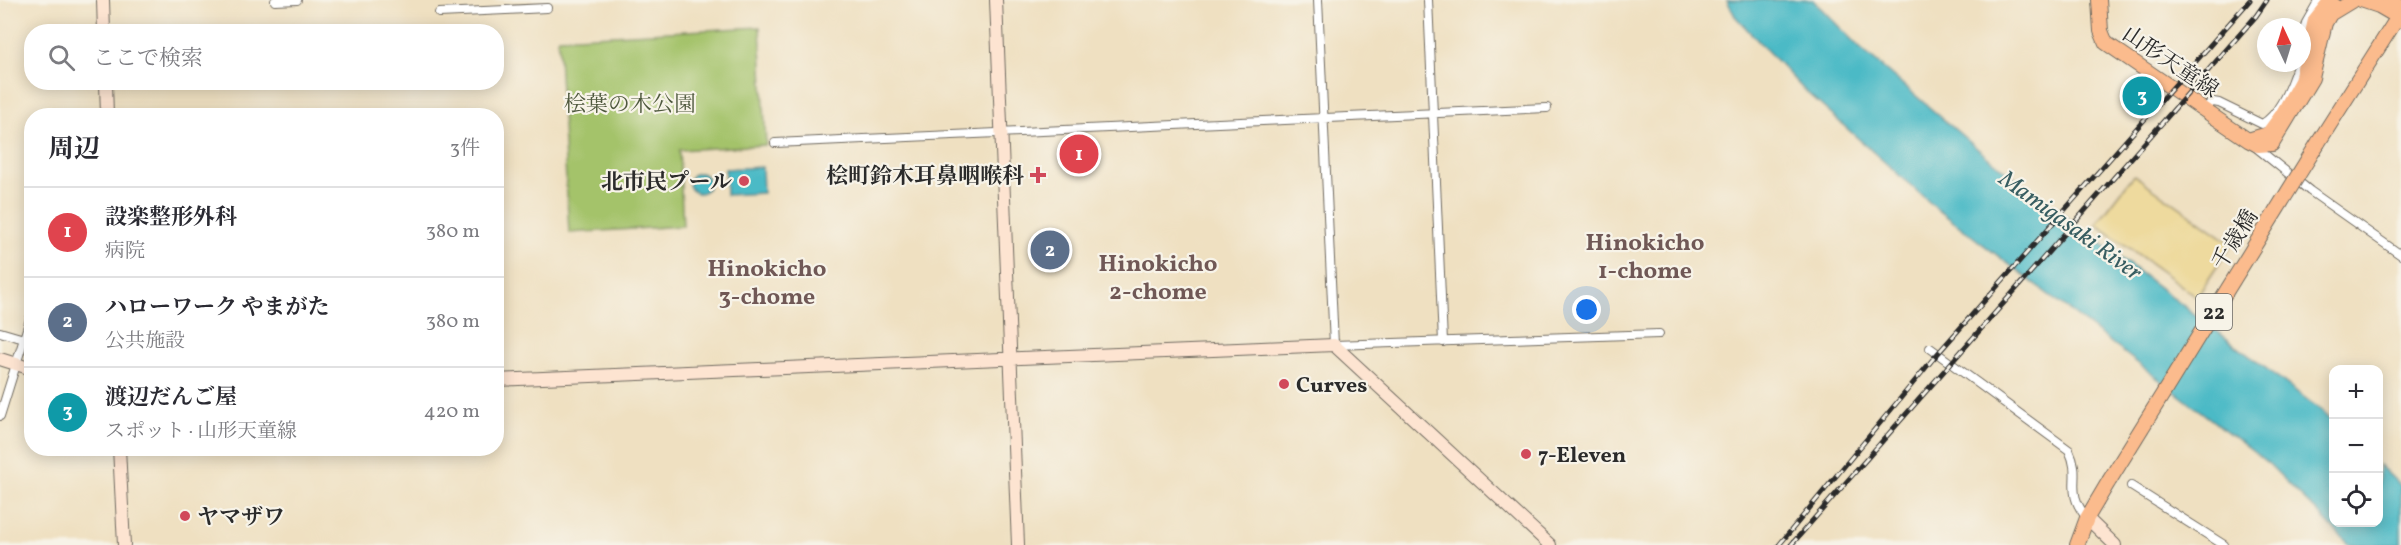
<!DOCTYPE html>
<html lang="ja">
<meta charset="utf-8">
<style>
body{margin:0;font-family:Vollkorn,"Noto Serif JP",serif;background:#f2f2f3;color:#2b2b33}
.controls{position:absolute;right:18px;bottom:18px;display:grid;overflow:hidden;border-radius:12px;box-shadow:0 3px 15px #0003}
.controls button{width:54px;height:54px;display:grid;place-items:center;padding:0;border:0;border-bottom:2px solid #e1e1e2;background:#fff;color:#2b2b33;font:30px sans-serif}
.compass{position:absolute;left:2257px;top:18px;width:54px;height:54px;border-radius:50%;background:#fff;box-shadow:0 3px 15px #0003;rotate:356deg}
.you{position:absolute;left:1587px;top:310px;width:21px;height:21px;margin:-15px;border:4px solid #fff;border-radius:50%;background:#1a73e8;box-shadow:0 0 0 9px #1a73e833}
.badge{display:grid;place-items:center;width:39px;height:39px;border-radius:50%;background:#0b8043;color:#fff;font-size:20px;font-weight:700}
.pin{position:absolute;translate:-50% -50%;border:3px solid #fff;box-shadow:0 2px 6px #0006}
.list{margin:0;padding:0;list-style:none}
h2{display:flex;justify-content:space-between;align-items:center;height:78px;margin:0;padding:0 24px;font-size:26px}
h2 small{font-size:20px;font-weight:400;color:#7c7c81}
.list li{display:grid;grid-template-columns:39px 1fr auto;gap:18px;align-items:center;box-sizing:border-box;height:90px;padding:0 24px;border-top:2px solid #e1e1e2}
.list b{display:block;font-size:22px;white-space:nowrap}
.list p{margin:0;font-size:20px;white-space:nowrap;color:#7c7c81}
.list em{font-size:20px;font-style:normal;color:#7c7c81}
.icon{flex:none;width:33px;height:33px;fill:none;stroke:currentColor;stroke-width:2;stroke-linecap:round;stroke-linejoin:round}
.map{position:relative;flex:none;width:2401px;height:545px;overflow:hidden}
.search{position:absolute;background:#fff;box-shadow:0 3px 15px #0003;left:24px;top:24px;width:480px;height:66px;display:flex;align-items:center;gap:15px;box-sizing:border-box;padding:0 21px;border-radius:24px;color:#7c7c81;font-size:22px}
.panel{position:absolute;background:#fff;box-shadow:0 3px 15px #0003;left:24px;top:108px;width:480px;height:348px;border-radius:24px}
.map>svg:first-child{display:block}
</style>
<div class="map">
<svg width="2401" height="545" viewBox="0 0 2401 545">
<rect width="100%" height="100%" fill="#f7f3e8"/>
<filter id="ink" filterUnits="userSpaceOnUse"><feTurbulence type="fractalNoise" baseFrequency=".0167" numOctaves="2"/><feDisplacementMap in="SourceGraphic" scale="12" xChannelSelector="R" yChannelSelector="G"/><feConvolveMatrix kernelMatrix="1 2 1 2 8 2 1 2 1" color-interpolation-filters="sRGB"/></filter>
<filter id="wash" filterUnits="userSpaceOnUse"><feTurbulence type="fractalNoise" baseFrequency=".008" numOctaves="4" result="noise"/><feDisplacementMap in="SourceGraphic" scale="24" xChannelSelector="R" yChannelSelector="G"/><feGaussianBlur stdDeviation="1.35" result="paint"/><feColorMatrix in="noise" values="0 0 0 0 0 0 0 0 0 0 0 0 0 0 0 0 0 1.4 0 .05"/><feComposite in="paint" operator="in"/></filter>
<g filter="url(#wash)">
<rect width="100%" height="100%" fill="#efe0c1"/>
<path fill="#a4c36b" stroke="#68774b" stroke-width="1.5" d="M 760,27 L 766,145 L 679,150 L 683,226 L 569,233 L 558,38 Z"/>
<path fill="#eeda9e" stroke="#8c8264" stroke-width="1.5" d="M 2134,175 L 2232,244 L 2197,297 L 2096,224 Z"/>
<path fill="#4cbac6" stroke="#3c7278" stroke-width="1.5" d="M 1727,0 L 1813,0 L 1859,47 L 1986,156 L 2326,414 L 2333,421 L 2334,522 L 2378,522 L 2379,465 L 2401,486 L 2401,545 L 2350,545 L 2269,464 L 1937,209 L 1804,90 L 1735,16 Z
M 762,167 L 763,193 L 726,195 L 725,169 Z
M689 183a10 10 0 1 1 20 0a10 10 0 1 1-20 0Z"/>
</g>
<g filter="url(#ink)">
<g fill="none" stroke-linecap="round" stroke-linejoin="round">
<defs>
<path id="street" d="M 1318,0 L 1334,345 L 1659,334
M 1428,0 L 1443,342
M 275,1 L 297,0
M 439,13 L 547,8
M 2302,39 L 2306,23 L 2319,0
M 2204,108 L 2213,102 L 2219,103 L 2262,124 C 2281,114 2292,82 2298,63
M 775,143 L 1547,108
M 2253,145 L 2310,191 L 2401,255
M 0,332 L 24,339
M 1930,348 L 2069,450 C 2083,479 2063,489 2087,518
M 0,416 L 32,313
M 2131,486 L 2224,545"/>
<path id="secondary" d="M 103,0 L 104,32
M 996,0 L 1018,545
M 106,82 L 107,116
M 0,359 L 32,369
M 496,380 L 1334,345 L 1550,545
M 119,448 L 124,545
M 2087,518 L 2115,545"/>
<path id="primary" d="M 2099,0 L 2101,31 L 2106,43 L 2248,140 L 2258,145 L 2272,144 L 2312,78 L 2325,23 L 2330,14 L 2353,0
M 2361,0 L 2379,6 L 2398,17
M 2390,0 L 2401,6
M 2248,140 L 2268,134 L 2282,115 L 2301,81 L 2315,20 L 2331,0
M 2318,143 L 2401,12
M 2077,545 L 2087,518 L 2109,481"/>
</defs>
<use href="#street" stroke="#706a60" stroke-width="10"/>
<use href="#secondary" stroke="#706a60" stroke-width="14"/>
<use href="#primary" stroke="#706a60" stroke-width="16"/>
<use href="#street" stroke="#fff" stroke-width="8"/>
<use href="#secondary" stroke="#fde4d1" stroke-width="12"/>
<use href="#primary" stroke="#fbbb8d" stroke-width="14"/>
<defs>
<path id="rail" d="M 1779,545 L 1933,359 L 2250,0
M 1791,545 L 2256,16 L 2267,0"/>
</defs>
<use href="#rail" stroke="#2b2b2b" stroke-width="5"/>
<use href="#rail" stroke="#f7f3e8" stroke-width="3" stroke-dasharray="9" stroke-linecap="butt"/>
<defs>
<path id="primary-bridge" d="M 2109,481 L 2318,143"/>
</defs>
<use href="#primary-bridge" stroke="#706a60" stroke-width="16" stroke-linecap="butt"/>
<use href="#primary-bridge" stroke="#fbbb8d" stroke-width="14"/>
</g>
</g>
<g fill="#d1495b" stroke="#f7f3e8" stroke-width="2">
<path d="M1035 166h6v6h6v6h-6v6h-6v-6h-6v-6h6z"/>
<circle cx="744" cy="181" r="6"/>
<circle cx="1284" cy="384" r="6"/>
<circle cx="1526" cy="454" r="6"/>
<circle cx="185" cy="516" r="6"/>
</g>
<g text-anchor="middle" stroke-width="4.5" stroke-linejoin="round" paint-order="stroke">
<rect fill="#f7f3e8" stroke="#686764" stroke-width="1.5" x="2196" y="294" width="36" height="36" rx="4.5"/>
<g font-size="21" font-weight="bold" fill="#2b2b2b">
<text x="2214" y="319">22</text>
</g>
<g font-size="22" fill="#2b2b2b" stroke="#f7f3e8">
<text transform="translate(2171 61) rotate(34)" y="8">山形天童線</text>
<text transform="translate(2234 239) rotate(-58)" y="8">千歳橋</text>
</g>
<g font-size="22" fill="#4f593e" stroke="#f7f3e8">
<text x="630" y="111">桧葉の木公園</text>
</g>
<g font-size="22" font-weight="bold" fill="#2b2b2b" stroke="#f7f3e8" text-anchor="start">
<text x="1024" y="183" text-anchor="end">桧町鈴木耳鼻咽喉科</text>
<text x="732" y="189" text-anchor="end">北市民プール</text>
<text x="1296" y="392">Curves</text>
<text x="1538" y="462">7-Eleven</text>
<text x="197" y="524">ヤマザワ</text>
</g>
<g font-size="24" font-style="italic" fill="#375d61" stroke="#f7f3e8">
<text transform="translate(2071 225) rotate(36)" y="8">Mamigasaki River</text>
</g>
<g font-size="24" font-weight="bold" fill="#705856" stroke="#f7f3e8">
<text x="1645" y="250">Hinokicho<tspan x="1645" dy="28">1-chome</tspan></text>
<text x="1158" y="271">Hinokicho<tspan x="1158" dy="28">2-chome</tspan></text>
<text x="767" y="276">Hinokicho<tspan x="767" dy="28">3-chome</tspan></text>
</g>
</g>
</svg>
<div class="controls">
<button>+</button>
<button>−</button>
<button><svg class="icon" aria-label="locate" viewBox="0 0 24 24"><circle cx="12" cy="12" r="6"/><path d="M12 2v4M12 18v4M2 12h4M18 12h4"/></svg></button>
</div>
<svg class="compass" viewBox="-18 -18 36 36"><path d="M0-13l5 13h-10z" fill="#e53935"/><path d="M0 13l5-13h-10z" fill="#7c7c81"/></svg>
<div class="you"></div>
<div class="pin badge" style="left:1079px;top:154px;background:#e0444e">1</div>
<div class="pin badge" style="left:1050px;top:250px;background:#5c6f8a">2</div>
<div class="pin badge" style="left:2142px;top:96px;background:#0f9aa8">3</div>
<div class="search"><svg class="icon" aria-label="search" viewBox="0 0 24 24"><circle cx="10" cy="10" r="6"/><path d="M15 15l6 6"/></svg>ここで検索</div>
<section class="panel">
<h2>周辺<small>3件</small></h2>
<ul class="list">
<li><span class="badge" style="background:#e0444e">1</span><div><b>設楽整形外科</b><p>病院</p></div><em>380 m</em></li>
<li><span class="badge" style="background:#5c6f8a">2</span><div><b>ハローワーク やまがた</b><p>公共施設</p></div><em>380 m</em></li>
<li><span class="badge" style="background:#0f9aa8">3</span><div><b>渡辺だんご屋</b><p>スポット · 山形天童線</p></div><em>420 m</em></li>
</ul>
</section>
</div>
